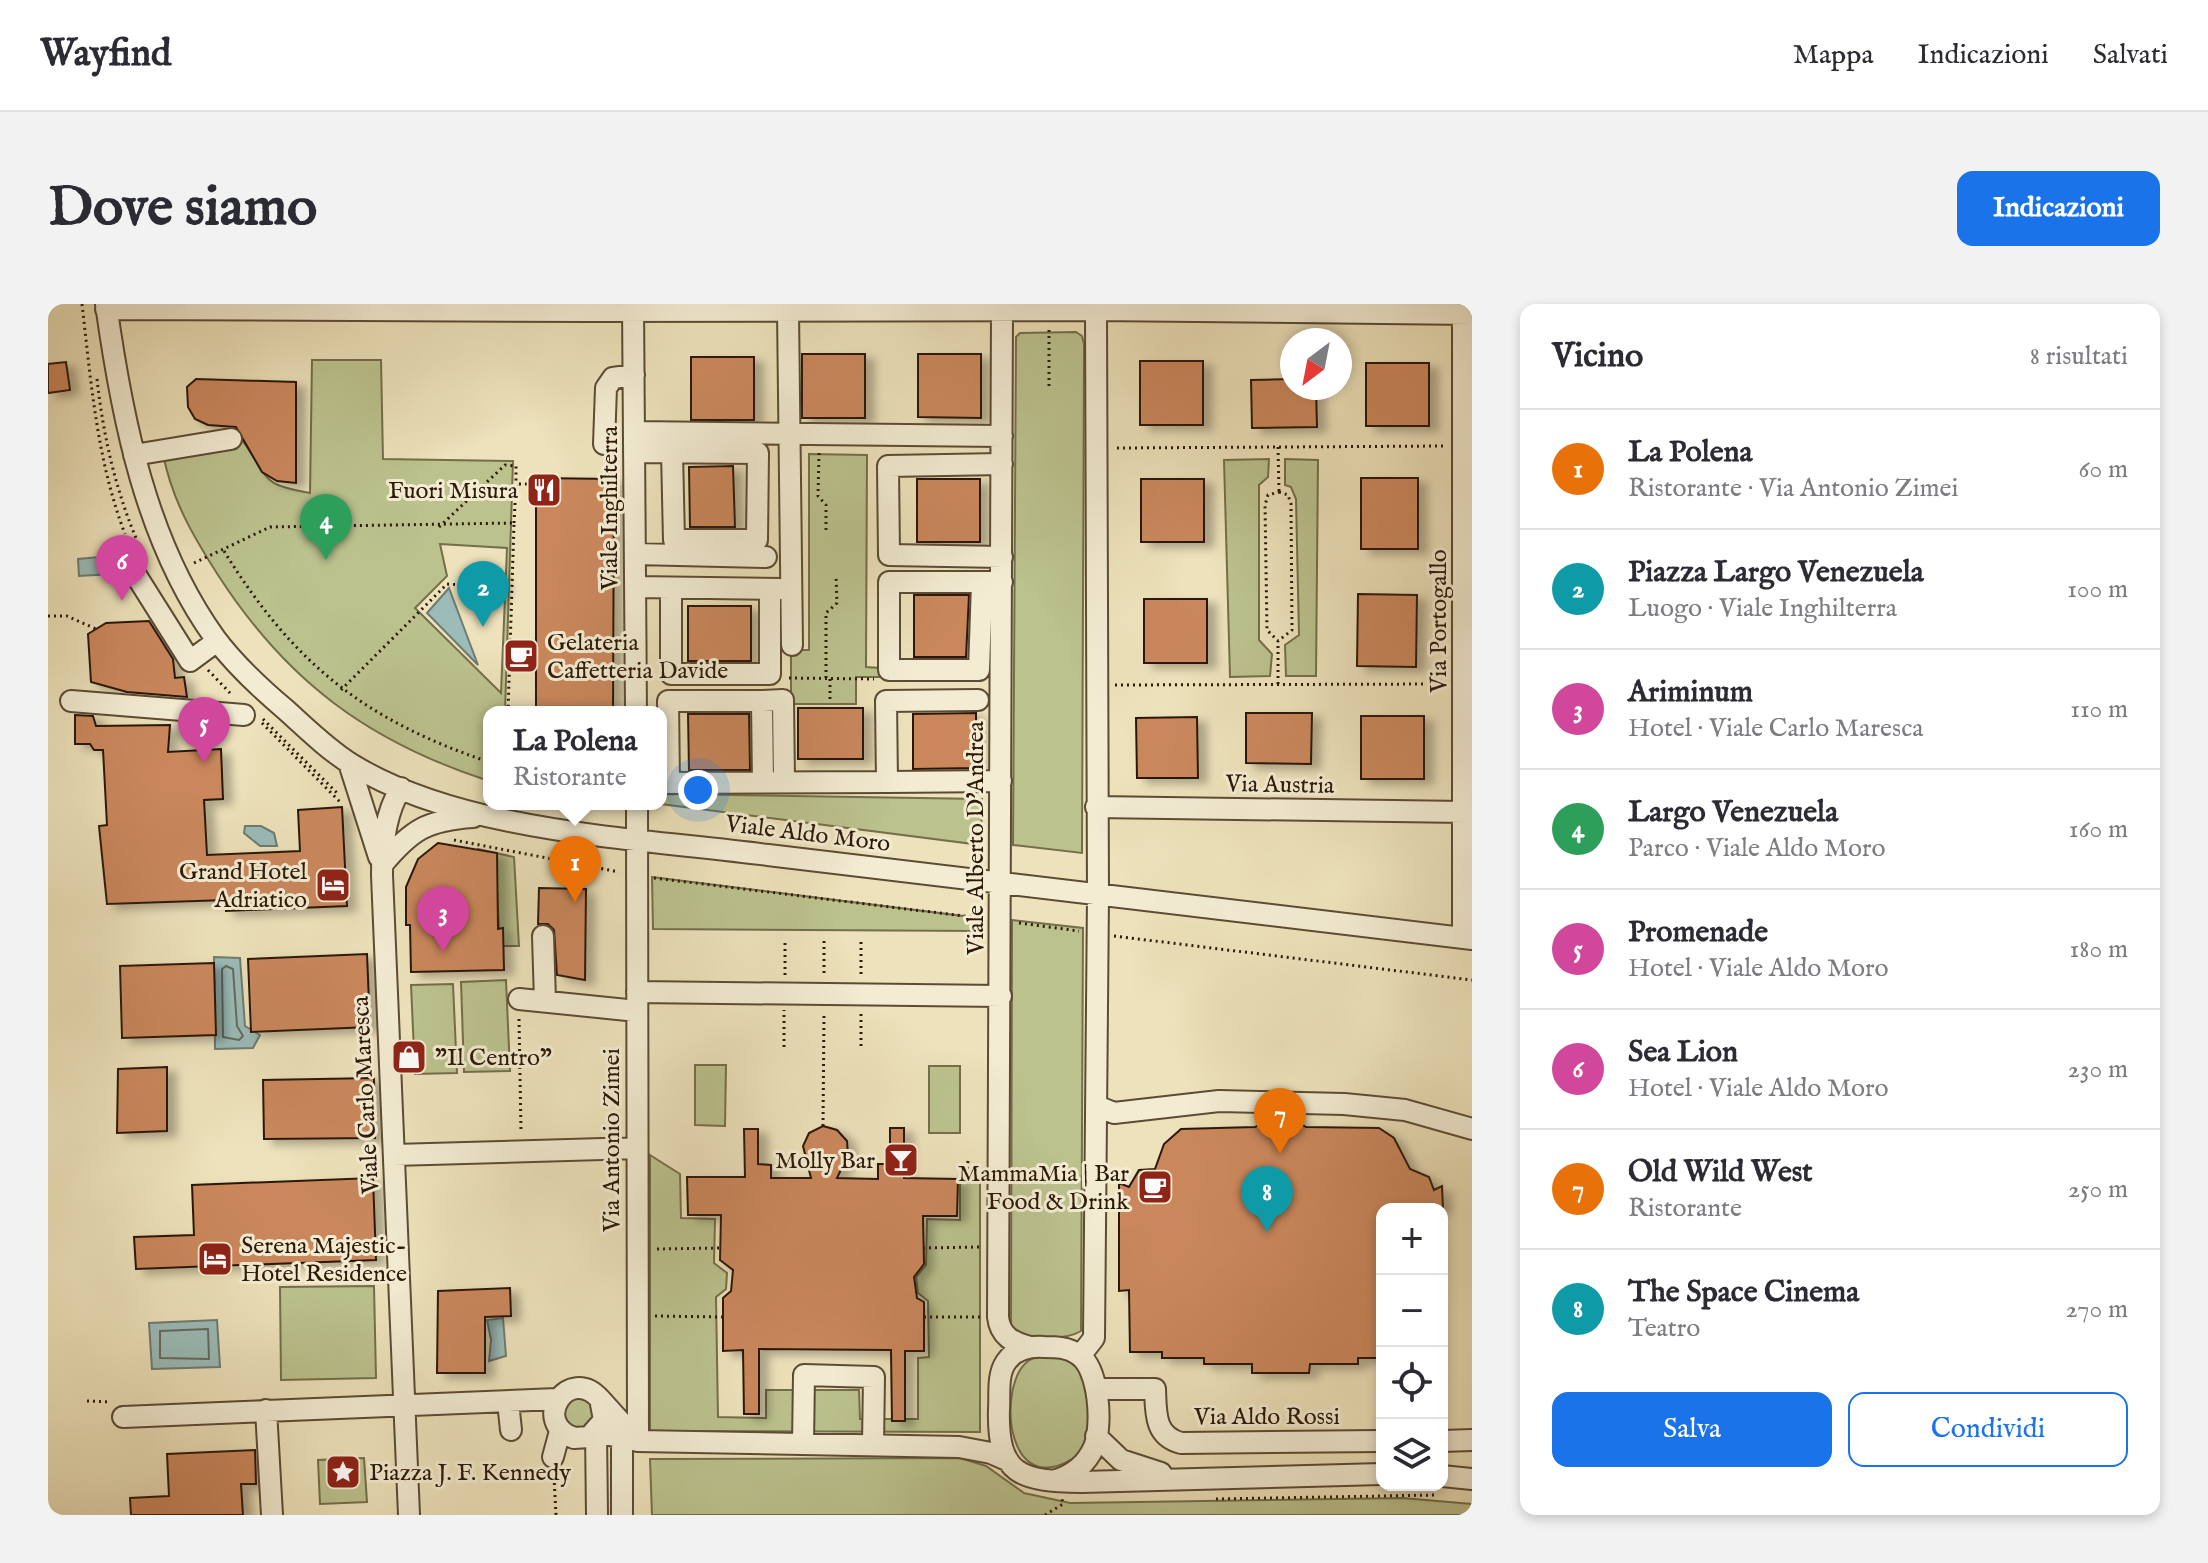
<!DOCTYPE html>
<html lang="it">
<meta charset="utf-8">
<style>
body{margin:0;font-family:"IM FELL English",serif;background:#f2f2f3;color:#2b2b33}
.controls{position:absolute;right:24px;bottom:24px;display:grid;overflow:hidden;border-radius:16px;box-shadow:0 4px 12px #0003}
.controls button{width:72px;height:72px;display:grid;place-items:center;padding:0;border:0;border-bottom:2px solid #e1e1e2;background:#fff;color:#2b2b33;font:40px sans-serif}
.compass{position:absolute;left:1232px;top:24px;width:72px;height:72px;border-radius:50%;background:#fff;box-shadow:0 4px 12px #0003;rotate:212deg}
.you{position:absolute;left:650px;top:486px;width:28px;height:28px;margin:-20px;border:6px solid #fff;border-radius:50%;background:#1a73e8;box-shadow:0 0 0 12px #1a73e833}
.badge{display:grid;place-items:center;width:52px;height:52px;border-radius:50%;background:#1a73e8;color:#fff;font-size:26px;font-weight:700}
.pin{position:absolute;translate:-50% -66px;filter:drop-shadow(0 2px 4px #0008)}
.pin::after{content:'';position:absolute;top:42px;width:28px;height:24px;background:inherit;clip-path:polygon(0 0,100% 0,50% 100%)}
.popup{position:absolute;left:435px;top:402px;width:184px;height:104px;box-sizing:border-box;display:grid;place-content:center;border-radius:16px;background:#fff;filter:drop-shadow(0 2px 6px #0005);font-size:26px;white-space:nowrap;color:#7c7c81}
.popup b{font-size:30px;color:#2b2b33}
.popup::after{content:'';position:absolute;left:50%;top:100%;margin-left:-16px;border:16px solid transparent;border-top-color:#fff}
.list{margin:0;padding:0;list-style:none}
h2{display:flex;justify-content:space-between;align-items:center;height:104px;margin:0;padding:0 32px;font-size:34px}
h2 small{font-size:26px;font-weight:400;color:#7c7c81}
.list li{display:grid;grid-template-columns:52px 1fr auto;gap:24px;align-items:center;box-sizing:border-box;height:120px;padding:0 32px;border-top:2px solid #e1e1e2}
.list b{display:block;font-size:30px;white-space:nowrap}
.list p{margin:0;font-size:26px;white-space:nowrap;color:#7c7c81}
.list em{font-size:26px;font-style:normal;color:#7c7c81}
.actions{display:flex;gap:16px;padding:24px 32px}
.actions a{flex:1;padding:18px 0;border:2px solid #1a73e8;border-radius:16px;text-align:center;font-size:28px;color:#1a73e8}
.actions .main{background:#1a73e8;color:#fff}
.icon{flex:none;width:44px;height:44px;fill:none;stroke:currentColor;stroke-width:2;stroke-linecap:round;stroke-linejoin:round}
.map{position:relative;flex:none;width:1424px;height:1211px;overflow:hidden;border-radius:16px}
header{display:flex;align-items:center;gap:48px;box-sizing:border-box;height:112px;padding:0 40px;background:#fff;border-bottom:2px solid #e1e1e2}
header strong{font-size:38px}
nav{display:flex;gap:44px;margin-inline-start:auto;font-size:28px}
.intro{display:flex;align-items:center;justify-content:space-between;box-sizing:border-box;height:192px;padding:0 48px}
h1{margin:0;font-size:56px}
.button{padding:20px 36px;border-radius:16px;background:#1a73e8;color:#fff;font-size:28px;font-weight:700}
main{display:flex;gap:48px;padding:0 48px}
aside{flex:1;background:#fff;border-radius:16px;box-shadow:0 4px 12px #0003}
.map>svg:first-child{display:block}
</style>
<header>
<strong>Wayfind</strong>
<nav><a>Mappa</a><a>Indicazioni</a><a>Salvati</a></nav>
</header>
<div class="intro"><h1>Dove siamo</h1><a class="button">Indicazioni</a></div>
<main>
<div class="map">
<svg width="1424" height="1211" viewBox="0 0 1424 1211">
<defs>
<filter id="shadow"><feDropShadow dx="9" dy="5" stdDeviation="4" flood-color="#0004"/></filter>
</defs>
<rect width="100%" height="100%" fill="#ede2bb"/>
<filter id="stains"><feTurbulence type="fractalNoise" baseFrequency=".0025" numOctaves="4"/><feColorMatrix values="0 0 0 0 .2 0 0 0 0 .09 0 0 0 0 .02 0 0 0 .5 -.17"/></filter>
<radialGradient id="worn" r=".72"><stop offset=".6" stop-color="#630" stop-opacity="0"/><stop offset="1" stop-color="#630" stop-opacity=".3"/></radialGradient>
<path fill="#bbc28e" stroke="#746e4a" stroke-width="2" fill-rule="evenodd" d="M 1028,28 L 1034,32 L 1036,40 L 1034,549 L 965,541 L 968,33 L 972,29 Z
M 264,56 L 333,56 L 335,155 L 465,157 L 457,408 L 441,408 L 441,477 C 321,438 239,378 170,271 C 145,232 124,196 115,150 L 194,136 C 222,174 210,180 262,189 ZM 392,240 L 459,244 L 453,389 L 367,304 L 399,272 Z
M 761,150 L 819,151 L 818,363 L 833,364 L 833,373 L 808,373 L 808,400 L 743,400 L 743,346 L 761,346 Z
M 1221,155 L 1220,173 L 1211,181 L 1211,336 L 1224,350 L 1222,372 L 1182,373 L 1176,156 Z
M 1237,155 L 1270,156 L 1268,372 L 1238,372 L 1237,341 L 1251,331 L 1248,195 L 1243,183 L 1237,181 Z
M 613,490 L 934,495 L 933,541 L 613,500 Z
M 430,545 L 466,553 L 471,642 L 455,642 L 455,625 L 451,625 L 448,566 L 426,563 Z
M 604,573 L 931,614 L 931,627 L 605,625 Z
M 964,616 L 1035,624 L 1033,1027 C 1017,1037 978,1035 963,1026 Z
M 458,676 L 462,767 L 416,768 L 413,678 Z
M 405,680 L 409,769 L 367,770 L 363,681 Z
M 647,761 L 678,761 L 677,822 L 647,821 Z
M 881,762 L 912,762 L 912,829 L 881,829 Z
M 602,851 L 632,870 L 633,914 L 667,915 L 666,959 L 679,969 L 678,985 L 668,993 L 670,1113 L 718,1114 L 718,1086 L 811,1086 L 812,1115 L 870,1115 L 870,1054 L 881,1053 L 880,997 L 870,989 L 868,973 L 878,961 L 879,915 L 912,916 L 912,873 L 932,873 L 932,1128 L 602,1127 Z
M 326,982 L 328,1074 L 233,1076 L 232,983 Z
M 1004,1051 C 1051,1062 1042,1106 1038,1145 C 958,1211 947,1082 980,1057 C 987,1052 996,1052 1004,1051 Z
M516 1109a15 15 0 1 1 30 0a15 15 0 1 1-30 0Z
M 316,1154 L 319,1198 L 272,1200 L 270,1156 Z
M 912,1154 L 938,1162 L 976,1189 L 1022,1199 L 1355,1194 L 1424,1200 L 1424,1211 L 604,1211 L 602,1155 Z"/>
<path fill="#9bbcb9" stroke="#6f7b72" stroke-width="2" d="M 63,252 L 65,270 L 31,272 L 30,255 Z
M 401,284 L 430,361 L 379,309 Z
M 197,522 L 213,522 L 226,529 L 229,542 L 212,542 L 196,529 Z
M 166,653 L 192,654 L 197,722 L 212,731 L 205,744 L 167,745 Z
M 455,1014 L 458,1052 L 441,1057 L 443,1036 L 439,1016 Z
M 169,1016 L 172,1063 L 104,1065 L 101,1019 Z"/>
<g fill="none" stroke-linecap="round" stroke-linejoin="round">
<path stroke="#646a60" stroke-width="2" d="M 178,662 L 185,665 L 189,722 L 195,732 L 191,736 L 175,733 L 174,665 Z
M 160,1025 L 161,1055 L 112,1054 L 112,1027 Z"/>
</g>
<path fill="#ca875b" stroke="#2c1907" stroke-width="2" filter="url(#shadow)" d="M 754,50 L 817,50 L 817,114 L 754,114 Z
M 870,50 L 933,50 L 933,114 L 870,113 Z
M 643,53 L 706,53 L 706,116 L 643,116 Z
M 1092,57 L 1155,57 L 1155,121 L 1092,121 Z
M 18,58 L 22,86 L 0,89 L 0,60 Z
M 1318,59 L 1381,59 L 1381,122 L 1318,122 Z
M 148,75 L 248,78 L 248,179 L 229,177 L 214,168 L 188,123 L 160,121 L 147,115 L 140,103 L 139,83 Z
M 1244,75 L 1244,84 L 1268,84 L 1269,123 L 1204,124 L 1203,76 Z
M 685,162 L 687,223 L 642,223 L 641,163 Z
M 488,174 L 566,175 L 565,408 L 488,408 Z
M 1313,174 L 1370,174 L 1370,245 L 1313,245 Z
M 869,175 L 932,175 L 932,238 L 869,238 Z
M 1093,175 L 1156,175 L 1156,238 L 1093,238 Z
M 1310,290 L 1369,291 L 1368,363 L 1309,362 Z
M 866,291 L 921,291 L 918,353 L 866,353 Z
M 1096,295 L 1159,295 L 1159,359 L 1096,359 Z
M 640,302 L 703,302 L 703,357 L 640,357 Z
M 101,317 L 125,355 L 127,374 L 136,373 L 139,393 L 79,388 L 43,378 L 40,330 L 58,319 Z
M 750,404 L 815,404 L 815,455 L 750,455 Z
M 928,409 L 928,464 L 865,465 L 865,410 Z
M 1198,409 L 1264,409 L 1263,460 L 1198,459 Z
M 640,410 L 701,410 L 702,466 L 641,466 Z
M 27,411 L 45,412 L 48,422 L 122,421 L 120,448 L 173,445 L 175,495 L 156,496 L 159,551 L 252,547 L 250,506 L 294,503 L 299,602 L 178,607 L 178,596 L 59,600 L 51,522 L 59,521 L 55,446 L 46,446 L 42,440 L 27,440 Z
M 1313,412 L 1376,412 L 1376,475 L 1313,475 Z
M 1149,413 L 1150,474 L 1089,474 L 1088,414 Z
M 390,539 L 449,549 L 450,625 L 455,624 L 456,666 L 363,668 L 362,621 L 358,621 L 358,583 L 370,555 Z
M 491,584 L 538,585 L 537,676 L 509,671 L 506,626 L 500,620 L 490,620 Z
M 319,650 L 322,723 L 203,728 L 200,655 Z
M 166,659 L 168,731 L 74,734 L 72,662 Z
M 119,763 L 119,827 L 69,829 L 70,765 Z
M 326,774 L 327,834 L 216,835 L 215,776 Z
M 1226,812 L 1239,812 L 1258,823 L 1331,824 L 1346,834 L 1362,865 L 1381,873 L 1386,886 L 1394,882 L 1395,905 L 1334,905 L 1334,1054 L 1310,1054 L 1310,1060 L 1262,1060 L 1261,1069 L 1204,1069 L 1204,1060 L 1156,1060 L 1156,1054 L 1114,1054 L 1114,1048 L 1082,1048 L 1081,986 L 1071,987 L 1071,879 L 1081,883 L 1091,866 L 1107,865 L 1116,840 L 1133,825 L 1207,823 Z
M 775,822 L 789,826 L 799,837 L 800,851 L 789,874 L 830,875 L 830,860 L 842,860 L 842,824 L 856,824 L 856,874 L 910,875 L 909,912 L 875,912 L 876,960 L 866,973 L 869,994 L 876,998 L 876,1047 L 857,1047 L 857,1117 L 844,1117 L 843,1046 L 711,1045 L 711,1110 L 696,1110 L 695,1046 L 675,1047 L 675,994 L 683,987 L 685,966 L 672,956 L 673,911 L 640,911 L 639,873 L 697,873 L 696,825 L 710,825 L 710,860 L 723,861 L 723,874 L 763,874 L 755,842 L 761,829 Z
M 325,874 L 328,956 L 88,965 L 86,933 L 146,931 L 144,881 Z
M 462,984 L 463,1012 L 437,1013 L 437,1069 L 389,1069 L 390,987 Z
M 207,1146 L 208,1180 L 193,1180 L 195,1211 L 83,1211 L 82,1194 L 121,1192 L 119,1150 Z"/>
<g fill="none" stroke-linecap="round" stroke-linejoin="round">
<defs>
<path id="minor" d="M 58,0 C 74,115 98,238 167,334 C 187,361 212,384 238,406 C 258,424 279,445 303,460 C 415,529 590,534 720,551 C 955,580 1190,605 1424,635
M 585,0 L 588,408
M 1415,0 L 1415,634
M 58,5 L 543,7 L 543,0
M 543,7 L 1048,6 L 1424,10
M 740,7 L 744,341
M 954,7 L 950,1013 C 952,1032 965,1039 982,1043
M 586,128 L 954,132
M 556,140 L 558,84 L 565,74 L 586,71
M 586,148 L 710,149 L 709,236 L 626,236 L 624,148
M 86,151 L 183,135
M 74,249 L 142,357 L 169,337
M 587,250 L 718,253
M 954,253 L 841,251 L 840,162 L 954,160
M 934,279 L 931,366 L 841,366 L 841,278 L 954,278
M 587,283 L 735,285
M 623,284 L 623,370 L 722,370 L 722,286
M 930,396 L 838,397 L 839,478 L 953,477
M 23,397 L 196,411
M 714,397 L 735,396 L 736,478
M 301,459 L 331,553
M 613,479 L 839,478
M 621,479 L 620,397 L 714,397 L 715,478
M 353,484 C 337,509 334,541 334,571 L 361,1211
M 589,500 L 590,1137
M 1048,503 L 1416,508
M 334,561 C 363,526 379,516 425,513
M 495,632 L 497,697
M 589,688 L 953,692
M 471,695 L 589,707
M 1049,802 L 1066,809 L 1171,797 L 1296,800 L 1357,806 L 1424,825
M 346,851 L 589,844
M 1032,1052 L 1046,1034 L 1050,592 L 1048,6
M 1049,1085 L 1107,1085 C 1108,1108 1106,1132 1133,1139 L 1334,1137
M 552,1095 L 556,1116 L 541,1133 L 526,1134 C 482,1118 521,1060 552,1095 L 590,1137
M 460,1098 L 463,1126
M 218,1106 L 224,1211
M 75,1113 L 509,1095
M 548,1128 L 590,1137 L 911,1143 L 943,1149 L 959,1156
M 548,1128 L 549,1211
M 1048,1132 L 1073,1156 L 1113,1169
M 574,1134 L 574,1211
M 1394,1137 L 1424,1136
M 755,1140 L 756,1071 L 826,1073 L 825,1141
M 505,1153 L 512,1127
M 1394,1172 L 1424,1175
M 1006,1177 C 1025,1171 1038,1161 1046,1143 C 1055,1121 1051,1065 1031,1051 C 1020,1043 1008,1043 996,1043 C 981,1042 967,1045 958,1058 C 949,1071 952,1090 951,1105 C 949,1172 973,1177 1034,1178 L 1334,1170"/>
</defs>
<use href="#minor" stroke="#5c4b34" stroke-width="24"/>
<path stroke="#2c1907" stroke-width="3" stroke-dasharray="2 4" stroke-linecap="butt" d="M 34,0 C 43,78 49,157 77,230
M 1001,26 L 1001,86
M 49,75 C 55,130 67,184 88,234
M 1230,143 L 1231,187
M 1069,144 L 1397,142
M 771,149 L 770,192 L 778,201 L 778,230
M 1231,188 L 1240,191 L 1243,200 L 1244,326 L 1230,337 L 1219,326 L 1217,201 L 1220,191 Z
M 466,219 L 468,180 L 488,180
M 391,223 L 457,161 L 468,162 L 468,180
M 176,247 C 245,359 316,416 441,458
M 146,259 L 222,223 L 466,219 L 460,408
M 0,312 L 19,312 L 48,325
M 160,366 L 182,389
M 741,374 L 826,375
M 778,374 L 778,309 L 789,299 L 788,271
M 782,375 L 782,398
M 1230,380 L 1230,337
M 1067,381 L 1396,380
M 293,386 L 399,280 L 464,284
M 215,415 L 289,489
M 214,419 L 293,499
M 406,536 L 571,568
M 606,574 L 932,614
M 971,619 L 1031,627
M 1066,632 L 1424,676
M 776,637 L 776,671
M 813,670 L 813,637
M 737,671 L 737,637
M 813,710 L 813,742
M 471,715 L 473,827
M 736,743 L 736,706
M 775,822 L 776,710
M 920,857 L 919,868 L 933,869
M 856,858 L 869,858
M 875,944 L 932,943
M 609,945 L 673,944
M 607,1012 L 675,1013
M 876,1013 L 933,1013
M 39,1097 L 62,1098
M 506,1173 L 508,1211
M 1168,1195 L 1388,1191
M 997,1211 L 1015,1200 L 1014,1195"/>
<use href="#minor" stroke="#f3ecd3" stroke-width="20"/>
</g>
<defs>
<symbol id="restaurant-square" viewBox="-11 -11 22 22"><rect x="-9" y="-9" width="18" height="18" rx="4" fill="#8f2418" stroke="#f3ecd3"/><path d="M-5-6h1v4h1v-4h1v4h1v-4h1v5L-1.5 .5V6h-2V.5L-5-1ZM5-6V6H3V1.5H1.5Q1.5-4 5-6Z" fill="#fff"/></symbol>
<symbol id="cafe-square" viewBox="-11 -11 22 22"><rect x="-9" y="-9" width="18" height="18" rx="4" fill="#8f2418" stroke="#f3ecd3"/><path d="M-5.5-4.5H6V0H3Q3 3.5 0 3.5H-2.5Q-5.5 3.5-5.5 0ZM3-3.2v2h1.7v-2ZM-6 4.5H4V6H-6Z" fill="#fff"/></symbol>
<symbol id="hotel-square" viewBox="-11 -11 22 22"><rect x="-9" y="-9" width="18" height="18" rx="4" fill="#8f2418" stroke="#f3ecd3"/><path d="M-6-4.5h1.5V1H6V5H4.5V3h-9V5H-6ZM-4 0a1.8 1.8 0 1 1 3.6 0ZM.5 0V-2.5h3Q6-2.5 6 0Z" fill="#fff"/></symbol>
<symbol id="shop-square" viewBox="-11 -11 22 22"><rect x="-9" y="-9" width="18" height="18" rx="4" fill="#8f2418" stroke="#f3ecd3"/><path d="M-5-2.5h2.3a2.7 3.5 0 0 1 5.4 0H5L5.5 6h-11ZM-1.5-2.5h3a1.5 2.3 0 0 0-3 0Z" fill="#fff"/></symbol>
<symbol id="bar-square" viewBox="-11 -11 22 22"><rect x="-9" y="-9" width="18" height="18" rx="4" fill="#8f2418" stroke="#f3ecd3"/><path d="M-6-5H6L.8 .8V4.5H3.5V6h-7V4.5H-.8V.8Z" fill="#fff"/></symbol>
<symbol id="sight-square" viewBox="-11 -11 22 22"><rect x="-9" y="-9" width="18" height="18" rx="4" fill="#8f2418" stroke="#f3ecd3"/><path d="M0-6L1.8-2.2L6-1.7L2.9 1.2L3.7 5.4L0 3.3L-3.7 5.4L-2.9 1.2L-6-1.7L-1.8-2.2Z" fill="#fff"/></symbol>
</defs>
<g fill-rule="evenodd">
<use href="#restaurant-square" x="476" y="166" width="40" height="40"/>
<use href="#cafe-square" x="453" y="332" width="40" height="40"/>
<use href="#hotel-square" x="265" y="561" width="40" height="40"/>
<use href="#shop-square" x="341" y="733" width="40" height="40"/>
<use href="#bar-square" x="833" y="836" width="40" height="40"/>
<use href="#cafe-square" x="1087" y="863" width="40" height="40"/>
<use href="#hotel-square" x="147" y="935" width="40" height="40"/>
<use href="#sight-square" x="275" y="1148" width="40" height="40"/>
</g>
<g text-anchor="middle" stroke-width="6" stroke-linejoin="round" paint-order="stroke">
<g font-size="24" fill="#2c1907" stroke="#f3ecd3" text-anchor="end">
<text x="470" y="194">Fuori Misura</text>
<text x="499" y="346" text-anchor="start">Gelateria<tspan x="499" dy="28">Caffetteria Davide</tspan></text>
<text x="259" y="575">Grand Hotel<tspan x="259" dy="28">Adriatico</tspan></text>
<text x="387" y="761" text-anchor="start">"Il Centro"</text>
<text x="827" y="864">Molly Bar</text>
<text x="1081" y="877">MammaMia | Bar<tspan x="1081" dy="28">Food &amp; Drink</tspan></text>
<text x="193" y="949" text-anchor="start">Serena Majestic-<tspan x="193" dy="28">Hotel Residence</tspan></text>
<text x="321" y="1176" text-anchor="start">Piazza J. F. Kennedy</text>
</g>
<g font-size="24" fill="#2c1907" stroke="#f3ecd3">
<text transform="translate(561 204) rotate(-90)" y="8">Viale Inghilterra</text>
<text transform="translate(1390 317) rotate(-90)" y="8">Via Portogallo</text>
<text transform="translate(1232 480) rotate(1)" y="8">Via Austria</text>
<text transform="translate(760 529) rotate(7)" y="8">Viale Aldo Moro</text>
<text transform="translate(927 534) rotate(-90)" y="8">Viale Alberto D'Andrea</text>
<text transform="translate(317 791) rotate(-93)" y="8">Viale Carlo Maresca</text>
<text transform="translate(563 836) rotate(-90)" y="8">Via Antonio Zimei</text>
<text x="1219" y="1120">Via Aldo Rossi</text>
</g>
</g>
<rect width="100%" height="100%" filter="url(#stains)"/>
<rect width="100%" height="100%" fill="url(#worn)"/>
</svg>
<div class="controls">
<button>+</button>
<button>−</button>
<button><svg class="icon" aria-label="locate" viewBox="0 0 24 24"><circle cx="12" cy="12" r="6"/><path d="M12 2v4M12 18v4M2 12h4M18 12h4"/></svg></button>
<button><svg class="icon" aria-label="layers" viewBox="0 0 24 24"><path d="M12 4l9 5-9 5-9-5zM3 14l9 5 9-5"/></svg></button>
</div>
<svg class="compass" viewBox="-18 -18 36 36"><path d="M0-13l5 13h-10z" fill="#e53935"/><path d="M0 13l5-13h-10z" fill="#7c7c81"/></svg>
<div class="you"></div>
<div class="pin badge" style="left:527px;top:598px;background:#e8710a">1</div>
<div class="popup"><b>La Polena</b>Ristorante</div>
<div class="pin badge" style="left:435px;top:323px;background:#0f9aa8">2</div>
<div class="pin badge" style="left:395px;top:648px;background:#d1479c">3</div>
<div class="pin badge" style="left:278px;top:256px;background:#2e9e5b">4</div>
<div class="pin badge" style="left:156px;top:459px;background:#d1479c">5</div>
<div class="pin badge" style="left:74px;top:297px;background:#d1479c">6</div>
<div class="pin badge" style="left:1232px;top:850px;background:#e8710a">7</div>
<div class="pin badge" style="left:1219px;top:928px;background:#0f9aa8">8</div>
</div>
<aside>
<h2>Vicino<small>8 risultati</small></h2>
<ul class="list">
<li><span class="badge" style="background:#e8710a">1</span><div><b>La Polena</b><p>Ristorante · Via Antonio Zimei</p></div><em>60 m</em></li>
<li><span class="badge" style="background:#0f9aa8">2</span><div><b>Piazza Largo Venezuela</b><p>Luogo · Viale Inghilterra</p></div><em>100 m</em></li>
<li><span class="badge" style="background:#d1479c">3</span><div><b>Ariminum</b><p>Hotel · Viale Carlo Maresca</p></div><em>110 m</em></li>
<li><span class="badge" style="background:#2e9e5b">4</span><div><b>Largo Venezuela</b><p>Parco · Viale Aldo Moro</p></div><em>160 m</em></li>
<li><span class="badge" style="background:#d1479c">5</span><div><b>Promenade</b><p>Hotel · Viale Aldo Moro</p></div><em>180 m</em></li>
<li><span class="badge" style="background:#d1479c">6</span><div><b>Sea Lion</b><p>Hotel · Viale Aldo Moro</p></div><em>230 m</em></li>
<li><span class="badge" style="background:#e8710a">7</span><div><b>Old Wild West</b><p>Ristorante</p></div><em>250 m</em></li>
<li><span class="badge" style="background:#0f9aa8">8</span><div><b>The Space Cinema</b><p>Teatro</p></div><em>270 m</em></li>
</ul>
<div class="actions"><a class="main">Salva</a><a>Condividi</a></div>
</aside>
</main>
